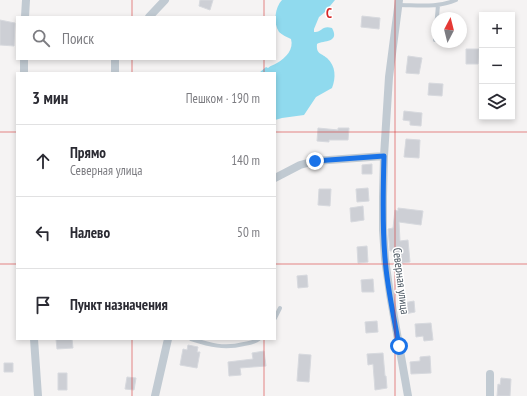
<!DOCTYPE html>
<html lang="ru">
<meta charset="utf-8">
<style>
body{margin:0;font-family:"PT Sans Narrow",sans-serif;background:#f7f7f7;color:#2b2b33}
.controls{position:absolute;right:12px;top:12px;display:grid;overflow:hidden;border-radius:0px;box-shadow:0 2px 6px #0003}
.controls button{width:36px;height:36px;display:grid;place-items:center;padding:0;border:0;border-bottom:1px solid #e1e1e2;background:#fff;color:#2b2b33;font:20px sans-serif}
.compass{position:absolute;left:431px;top:12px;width:36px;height:36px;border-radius:50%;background:#fff;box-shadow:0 2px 6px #0003;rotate:7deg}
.stop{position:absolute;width:12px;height:12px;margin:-9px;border:3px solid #1a73e8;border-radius:50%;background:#fff}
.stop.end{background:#1a73e8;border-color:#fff;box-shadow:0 1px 4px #0008}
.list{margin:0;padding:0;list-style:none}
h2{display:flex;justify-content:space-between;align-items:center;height:52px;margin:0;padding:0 16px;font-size:17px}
h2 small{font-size:13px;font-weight:400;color:#7c7c81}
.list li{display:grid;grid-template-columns:26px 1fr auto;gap:12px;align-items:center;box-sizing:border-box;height:72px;padding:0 16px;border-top:1px solid #e1e1e2}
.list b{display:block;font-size:15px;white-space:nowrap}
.list p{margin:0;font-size:13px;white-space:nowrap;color:#7c7c81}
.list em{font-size:13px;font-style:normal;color:#7c7c81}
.icon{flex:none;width:22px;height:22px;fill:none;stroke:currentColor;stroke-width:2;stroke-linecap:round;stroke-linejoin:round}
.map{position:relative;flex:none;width:527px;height:396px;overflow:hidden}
.search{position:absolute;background:#fff;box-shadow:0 2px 6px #0003;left:16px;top:16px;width:260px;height:44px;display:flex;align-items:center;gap:10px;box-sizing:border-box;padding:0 14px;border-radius:0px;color:#7c7c81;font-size:15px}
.panel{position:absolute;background:#fff;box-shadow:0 2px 6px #0003;left:16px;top:72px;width:260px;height:268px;border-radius:0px}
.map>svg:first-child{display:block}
</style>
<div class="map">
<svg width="527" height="396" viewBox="0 0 527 396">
<rect width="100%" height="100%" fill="#f5f3f3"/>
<path fill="#90daee" d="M 282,0 L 335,0 L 325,12 L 319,17 L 314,29 L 314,32 C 322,33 321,25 332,28 C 340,43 324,40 317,44 C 316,54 321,53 327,58 C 336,66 336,78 332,88 L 316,97 L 304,115 L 282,118 L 275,120 L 275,73 L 259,73 L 266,67 L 268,68 C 271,65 274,65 277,63 C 286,58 294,49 291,39 C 287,37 282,35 279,32 C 273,23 275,7 282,0 Z"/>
<path fill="#cdcfd5" stroke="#d7d9de" d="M 200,0 L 213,0 L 210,10 L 199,6 Z
M 362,16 L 380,18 L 379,29 L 361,27 Z
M 0,20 L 15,23 L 14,46 L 0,45 Z
M 466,49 L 479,49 L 478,64 L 466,64 Z
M 408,56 L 422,58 L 419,74 L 406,73 Z
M 429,83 L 443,84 L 442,96 L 428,95 Z
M 404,111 L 422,113 L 421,126 L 410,125 L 410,121 L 403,120 Z
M 318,128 L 338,130 L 338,128 L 349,128 L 348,140 L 329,140 L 329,142 L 317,141 Z
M 406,139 L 420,140 L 419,158 L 404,157 Z
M 372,164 L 372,174 L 362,174 L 362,165 Z
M 368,188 L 369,201 L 357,202 L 356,189 Z
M 319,189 L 331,189 L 330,206 L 318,205 Z
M 363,206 L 364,220 L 351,222 L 350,208 Z
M 398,208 L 423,211 L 421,225 L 399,222 L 400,241 L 408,240 L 410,262 L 396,264 L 395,251 L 390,251 L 388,229 L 393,228 L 395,210 L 398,211 Z
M 367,246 L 368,262 L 358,263 L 357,247 Z
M 307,275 L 308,287 L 298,288 L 297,276 Z
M 373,279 L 374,292 L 362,292 L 361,280 Z
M 414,301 L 415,312 L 405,314 L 403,303 Z
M 377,321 L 378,332 L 366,333 L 365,322 Z
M 431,323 L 433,340 L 424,341 L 423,336 L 416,337 L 415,324 Z
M 56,339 L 72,339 L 73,348 L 57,349 Z
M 188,345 L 198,347 L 197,352 L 200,352 L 197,368 L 180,365 L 183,349 L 187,350 Z
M 264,351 L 266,366 L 240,368 L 241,375 L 229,376 L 228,362 L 253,359 L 252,353 Z
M 383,353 L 385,376 L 386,376 L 387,388 L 375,390 L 373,364 L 368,365 L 367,354 Z
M 299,354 L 311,355 L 309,382 L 297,381 Z
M 430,356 L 431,373 L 411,374 L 410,362 L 420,361 L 420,357 Z
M 4,363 L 13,363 L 13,372 L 4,372 Z
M 58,373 L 67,373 L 67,390 L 58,390 Z
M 127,377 L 136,378 L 134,390 L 125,389 Z
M 501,378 L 511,379 L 510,396 L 497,396 L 498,384 L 500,385 Z"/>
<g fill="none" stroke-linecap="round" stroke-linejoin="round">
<path stroke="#c1cad2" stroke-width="4" d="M 398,5 C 417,5 438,8 456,0
M 435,40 L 438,5
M 275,318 L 280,308
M 191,339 C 210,345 224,349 244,344 C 250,343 255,342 259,339"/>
<path stroke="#c1cad2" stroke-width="8" d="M 399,0 L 389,77 L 384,156 L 383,197 L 383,230 L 385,259 L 390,294 L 408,396
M 25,17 L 26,0
M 149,17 L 165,0
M 24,59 L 24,73
M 115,73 L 115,59
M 275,178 L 300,165 L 315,161 L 384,156
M 34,339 L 38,396
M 155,396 L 168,339
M 490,396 L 490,374"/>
</g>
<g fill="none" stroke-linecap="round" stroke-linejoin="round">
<path stroke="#1a73e8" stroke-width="5" d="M 315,161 L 384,156 C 383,190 382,224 385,258 C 387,287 394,317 399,346"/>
</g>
<path fill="none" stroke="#d62828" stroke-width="1" stroke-opacity="0.55" d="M 132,0 L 132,17M 264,0 L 264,17M 395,0 L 395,396M 132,59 L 132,73M 264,59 L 264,73M 0,132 L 17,132M 275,132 L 527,132M 0,264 L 17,264M 275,264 L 527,264M 132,339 L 132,396M 264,339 L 264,396"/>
<g text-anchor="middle" stroke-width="3" stroke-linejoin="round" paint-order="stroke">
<g font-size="12" fill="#4a5661" stroke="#fff">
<text transform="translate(401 281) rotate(83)" y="4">Северная улица</text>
</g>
</g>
<g font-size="13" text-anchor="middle" font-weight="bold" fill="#d62828" stroke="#fff" stroke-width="3" stroke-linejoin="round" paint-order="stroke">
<text x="329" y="18">C</text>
</g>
</svg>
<div class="controls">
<button>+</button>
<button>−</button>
<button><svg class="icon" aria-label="layers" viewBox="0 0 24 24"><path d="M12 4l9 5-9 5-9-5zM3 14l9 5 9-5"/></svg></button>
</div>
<svg class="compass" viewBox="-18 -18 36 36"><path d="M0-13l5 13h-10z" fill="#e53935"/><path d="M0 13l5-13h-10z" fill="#7c7c81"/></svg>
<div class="stop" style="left:399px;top:346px"></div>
<div class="stop end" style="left:315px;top:161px"></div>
<div class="search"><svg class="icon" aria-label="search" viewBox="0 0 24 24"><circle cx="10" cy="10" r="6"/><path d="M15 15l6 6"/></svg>Поиск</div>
<section class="panel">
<h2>3 мин<small>Пешком · 190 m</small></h2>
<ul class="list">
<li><svg class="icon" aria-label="ahead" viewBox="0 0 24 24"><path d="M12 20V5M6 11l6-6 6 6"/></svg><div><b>Прямо</b><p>Северная улица</p></div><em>140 m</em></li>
<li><svg class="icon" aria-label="left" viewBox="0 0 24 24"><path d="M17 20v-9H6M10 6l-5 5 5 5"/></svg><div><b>Налево</b></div><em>50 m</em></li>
<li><svg class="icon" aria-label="arrive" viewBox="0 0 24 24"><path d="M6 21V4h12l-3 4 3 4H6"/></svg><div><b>Пункт назначения</b></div></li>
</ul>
</section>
</div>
